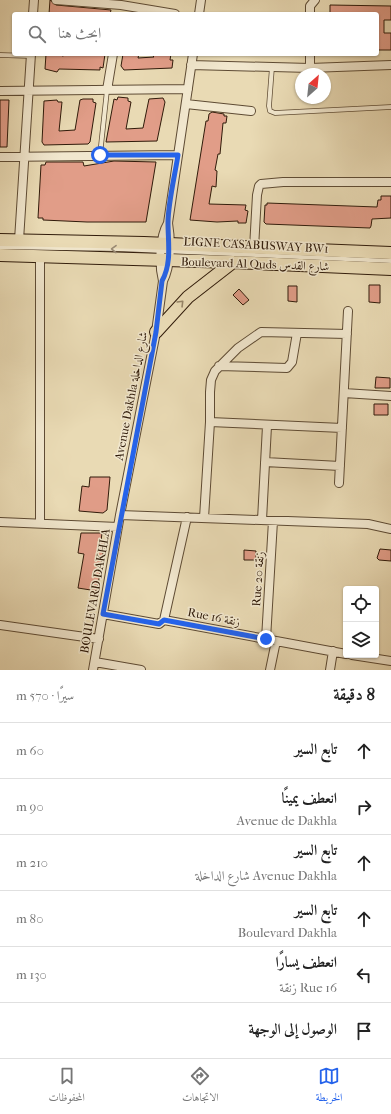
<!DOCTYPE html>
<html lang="ar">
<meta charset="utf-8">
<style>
body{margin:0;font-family:"IM FELL French Canon",Amiri,serif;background:#f2f2f2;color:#222;direction:rtl}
.controls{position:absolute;right:12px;bottom:12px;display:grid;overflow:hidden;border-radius:4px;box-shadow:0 1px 3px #0004}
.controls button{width:36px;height:36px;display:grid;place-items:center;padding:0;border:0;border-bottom:1px solid #e0e0e0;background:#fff;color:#222;font:20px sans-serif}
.compass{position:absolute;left:295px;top:68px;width:36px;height:36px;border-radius:50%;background:#fff;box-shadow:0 1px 3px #0004;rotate:27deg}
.stop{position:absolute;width:12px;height:12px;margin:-9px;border:3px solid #2563eb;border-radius:50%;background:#fff}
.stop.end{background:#2563eb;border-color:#fff;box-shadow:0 1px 4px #0008}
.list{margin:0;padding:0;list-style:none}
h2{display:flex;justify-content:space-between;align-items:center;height:52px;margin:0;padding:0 16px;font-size:17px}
h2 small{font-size:13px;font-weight:400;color:#767676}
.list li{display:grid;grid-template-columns:26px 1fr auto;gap:12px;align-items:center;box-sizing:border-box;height:56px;padding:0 16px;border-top:1px solid #e0e0e0}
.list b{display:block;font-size:15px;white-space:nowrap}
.list p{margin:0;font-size:13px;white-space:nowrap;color:#767676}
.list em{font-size:13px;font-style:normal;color:#767676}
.icon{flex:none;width:22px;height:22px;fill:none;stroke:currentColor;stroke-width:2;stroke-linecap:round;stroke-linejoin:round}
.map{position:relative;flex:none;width:391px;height:670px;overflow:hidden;direction:ltr}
.search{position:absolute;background:#fff;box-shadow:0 1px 3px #0004;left:12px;right:12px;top:12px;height:44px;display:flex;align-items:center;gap:10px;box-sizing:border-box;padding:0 14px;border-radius:4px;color:#767676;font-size:15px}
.sheet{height:388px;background:#fff}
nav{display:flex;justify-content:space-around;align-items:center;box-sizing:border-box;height:56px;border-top:1px solid #e0e0e0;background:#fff;font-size:11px;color:#767676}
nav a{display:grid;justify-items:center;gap:2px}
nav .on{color:#2563eb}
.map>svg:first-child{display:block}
</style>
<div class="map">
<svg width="391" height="670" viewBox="0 0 391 670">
<rect width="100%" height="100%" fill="#e9dab4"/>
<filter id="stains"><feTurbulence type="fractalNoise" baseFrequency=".005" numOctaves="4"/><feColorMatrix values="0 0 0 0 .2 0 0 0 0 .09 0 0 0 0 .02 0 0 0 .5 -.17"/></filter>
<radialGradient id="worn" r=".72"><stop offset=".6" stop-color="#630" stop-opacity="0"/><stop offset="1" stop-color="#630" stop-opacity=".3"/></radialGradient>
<path fill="#e19d88" stroke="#301b0a" d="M 50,0 L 56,5 L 111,10 L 110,14 L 49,14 Z
M 330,5 L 391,6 L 391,20 L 384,20 L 384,33 L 391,33 L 391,50 L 377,50 L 377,14 L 330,14 Z
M 46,54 L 62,54 L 62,56 L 72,54 L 105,54 L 103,68 L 100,67 L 100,70 L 59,69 L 57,72 L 45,69 Z
M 123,54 L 139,54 L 138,58 L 154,57 L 153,56 L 159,54 L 171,54 L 170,60 L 173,60 L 172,68 L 124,70 L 121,66 Z
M 118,97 L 128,98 L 128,101 L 131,102 L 126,129 L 143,128 L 149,99 L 163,98 L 165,102 L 157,141 L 106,142 L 114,99 L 117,100 Z
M 83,99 L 93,99 L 93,102 L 96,103 L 90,142 L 88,144 L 44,145 L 42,142 L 44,101 L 57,100 L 58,102 L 62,102 L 59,131 L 75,130 L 80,100 Z
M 0,100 L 9,100 L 7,147 L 0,147 Z
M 212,112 L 224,114 L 224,116 L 227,116 L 226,123 L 223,123 L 220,154 L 218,154 L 215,170 L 217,171 L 216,187 L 212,186 L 209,204 L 246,205 L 245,210 L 248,211 L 246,223 L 238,223 L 238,221 L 217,222 L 190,220 L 206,121 L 208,121 L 209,114 Z
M 114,161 L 156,162 L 146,222 L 87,222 L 43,220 L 43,218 L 38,218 L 41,165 L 45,165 L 46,162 L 83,162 L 84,166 Z
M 381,196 L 391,196 L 391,218 L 372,219 L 371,226 L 370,228 L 266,224 L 264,222 L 265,205 L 267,205 L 267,203 L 377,207 L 378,200 L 381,200 Z
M 369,285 L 380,285 L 380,303 L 369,302 Z
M 288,286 L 297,286 L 297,302 L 288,301 Z
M 239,289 L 249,300 L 243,305 L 233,295 Z
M 376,377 L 390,378 L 390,388 L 375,388 Z
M 374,404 L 388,404 L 388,415 L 374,415 Z
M 90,477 L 110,477 L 107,510 L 103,513 L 79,511 L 82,486 L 89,487 Z
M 81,533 L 102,533 L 101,541 L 105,541 L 97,591 L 78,588 L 84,554 L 78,553 Z
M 380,549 L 391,550 L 391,561 L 379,560 L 377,558 Z
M 244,550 L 256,551 L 256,560 L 244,560 Z"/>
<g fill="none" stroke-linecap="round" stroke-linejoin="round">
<defs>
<path id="lane" d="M 0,55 L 31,56
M 272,67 L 269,106 L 270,111 L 275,113 L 391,107
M 100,155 L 107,90
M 0,247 L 119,249 L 391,261"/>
<path id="street" d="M 56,0 L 121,5 L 175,14
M 33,14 L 34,0
M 199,14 L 201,0
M 310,14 L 310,6 L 315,0
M 191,65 L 310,68 L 391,65
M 310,68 L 310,54
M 107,90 L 113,54
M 0,91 L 188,89
M 186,104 L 251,111
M 0,157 L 178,155
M 19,240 L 31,54
M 254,248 L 257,195 L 259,186 L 261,184 L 283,182 L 391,182
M 163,281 C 159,265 159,238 168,223
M 219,366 L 287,368 L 292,362 L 297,333
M 344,393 L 391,396
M 210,422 L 342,428
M 265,462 L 340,466
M 339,483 L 348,311
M 120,515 L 368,524 L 391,529
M 204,518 L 210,422 L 210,392 L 211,380 L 215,371 L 238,348 L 261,332 L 347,334
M 262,520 L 267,426
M 0,522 L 118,527
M 40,523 L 40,256
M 103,614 L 159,624 L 164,620 L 346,654
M 164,620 L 187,517
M 0,625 L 99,639
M 266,639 L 273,521
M 352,655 L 391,661
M 95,662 L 141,670
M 93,670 L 120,515 L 156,332 L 163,281 C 171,265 171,241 168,223 L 193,54
M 270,670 L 276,641
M 330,670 L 333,651"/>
<path id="primary" d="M 0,240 L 144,243 L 391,253
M 0,255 L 233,262 L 391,269
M 156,332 L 188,297 L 233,262"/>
</defs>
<use href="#lane" stroke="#5e4b34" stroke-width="5.5"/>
<use href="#street" stroke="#5e4b34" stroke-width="10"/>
<use href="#primary" stroke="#301b0a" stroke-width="14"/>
<use href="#lane" stroke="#f1e7ce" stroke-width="4"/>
<use href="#street" stroke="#f1e7ce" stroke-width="8"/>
<use href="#primary" stroke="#e9dab4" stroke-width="12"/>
</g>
<defs><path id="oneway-chevron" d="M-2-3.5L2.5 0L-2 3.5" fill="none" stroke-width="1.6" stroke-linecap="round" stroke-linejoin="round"/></defs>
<use stroke="#9a8b76" href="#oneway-chevron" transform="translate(114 249) rotate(-179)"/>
<use stroke="#968468" href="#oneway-chevron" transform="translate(181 303) rotate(-45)"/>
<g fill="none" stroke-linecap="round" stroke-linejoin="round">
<path stroke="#2563eb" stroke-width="5" d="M 100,155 L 178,155 C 175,175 168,203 168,223 C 168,242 172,263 162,281 L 156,332 L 103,614 L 159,624 L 164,620 L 266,639"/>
</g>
<g text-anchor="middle" stroke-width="3" stroke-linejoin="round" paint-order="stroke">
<g font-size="12" fill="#301b0a" stroke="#f1e7ce">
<text transform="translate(256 245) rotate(3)" y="4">LIGNE CASABUSWAY BW1</text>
<text transform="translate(255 264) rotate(2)" y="4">Boulevard Al Quds شارع القدس</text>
<text transform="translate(131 396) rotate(-79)" y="4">Avenue Dakhla شارع الداخلة</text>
<text transform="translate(258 579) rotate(-86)" y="4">Rue 20 زنقة</text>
<text transform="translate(95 591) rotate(-80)" y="4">BOULEVARD DAKHLA</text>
<text transform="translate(214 617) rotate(11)" y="4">Rue 16 زنقة</text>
</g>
</g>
<rect width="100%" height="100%" filter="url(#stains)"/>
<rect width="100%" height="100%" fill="url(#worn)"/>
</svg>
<div class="controls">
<button><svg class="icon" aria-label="locate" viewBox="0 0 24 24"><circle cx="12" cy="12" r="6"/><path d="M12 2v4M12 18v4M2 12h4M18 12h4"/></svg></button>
<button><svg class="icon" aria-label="layers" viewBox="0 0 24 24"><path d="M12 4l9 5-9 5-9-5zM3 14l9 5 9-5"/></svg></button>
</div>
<svg class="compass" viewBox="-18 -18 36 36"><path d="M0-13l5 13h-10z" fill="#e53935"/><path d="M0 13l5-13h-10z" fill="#767676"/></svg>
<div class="stop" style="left:100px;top:155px"></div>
<div class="stop end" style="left:266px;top:639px"></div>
<div class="search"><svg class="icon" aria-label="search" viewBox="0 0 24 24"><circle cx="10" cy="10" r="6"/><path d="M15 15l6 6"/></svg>ابحث هنا</div>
</div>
<section class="sheet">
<h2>8 دقيقة<small>سيرًا · 570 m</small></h2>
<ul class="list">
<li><svg class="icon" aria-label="ahead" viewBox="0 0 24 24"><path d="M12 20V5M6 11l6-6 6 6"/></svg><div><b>تابع السير</b></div><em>60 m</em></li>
<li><svg class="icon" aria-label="right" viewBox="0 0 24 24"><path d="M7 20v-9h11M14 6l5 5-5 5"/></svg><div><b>انعطف يمينًا</b><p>Avenue de Dakhla</p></div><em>90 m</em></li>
<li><svg class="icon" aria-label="ahead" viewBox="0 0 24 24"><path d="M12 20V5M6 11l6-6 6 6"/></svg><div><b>تابع السير</b><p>Avenue Dakhla شارع الداخلة</p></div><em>210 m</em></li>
<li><svg class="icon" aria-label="ahead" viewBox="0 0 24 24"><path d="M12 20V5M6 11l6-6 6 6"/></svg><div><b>تابع السير</b><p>Boulevard Dakhla</p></div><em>80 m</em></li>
<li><svg class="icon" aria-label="left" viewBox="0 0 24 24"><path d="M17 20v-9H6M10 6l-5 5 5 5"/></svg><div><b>انعطف يسارًا</b><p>Rue 16 زنقة</p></div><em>130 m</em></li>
<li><svg class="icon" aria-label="arrive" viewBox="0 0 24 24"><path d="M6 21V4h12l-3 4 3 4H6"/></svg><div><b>الوصول إلى الوجهة</b></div></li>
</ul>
</section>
<nav>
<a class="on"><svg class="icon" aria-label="map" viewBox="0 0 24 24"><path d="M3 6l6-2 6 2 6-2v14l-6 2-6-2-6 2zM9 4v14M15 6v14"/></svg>الخريطة</a>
<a><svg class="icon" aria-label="directions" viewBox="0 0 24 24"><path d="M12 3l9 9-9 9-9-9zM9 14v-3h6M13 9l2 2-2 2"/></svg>الاتجاهات</a>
<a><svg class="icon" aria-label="saved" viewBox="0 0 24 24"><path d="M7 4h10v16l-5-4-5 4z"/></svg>المحفوظات</a>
</nav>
